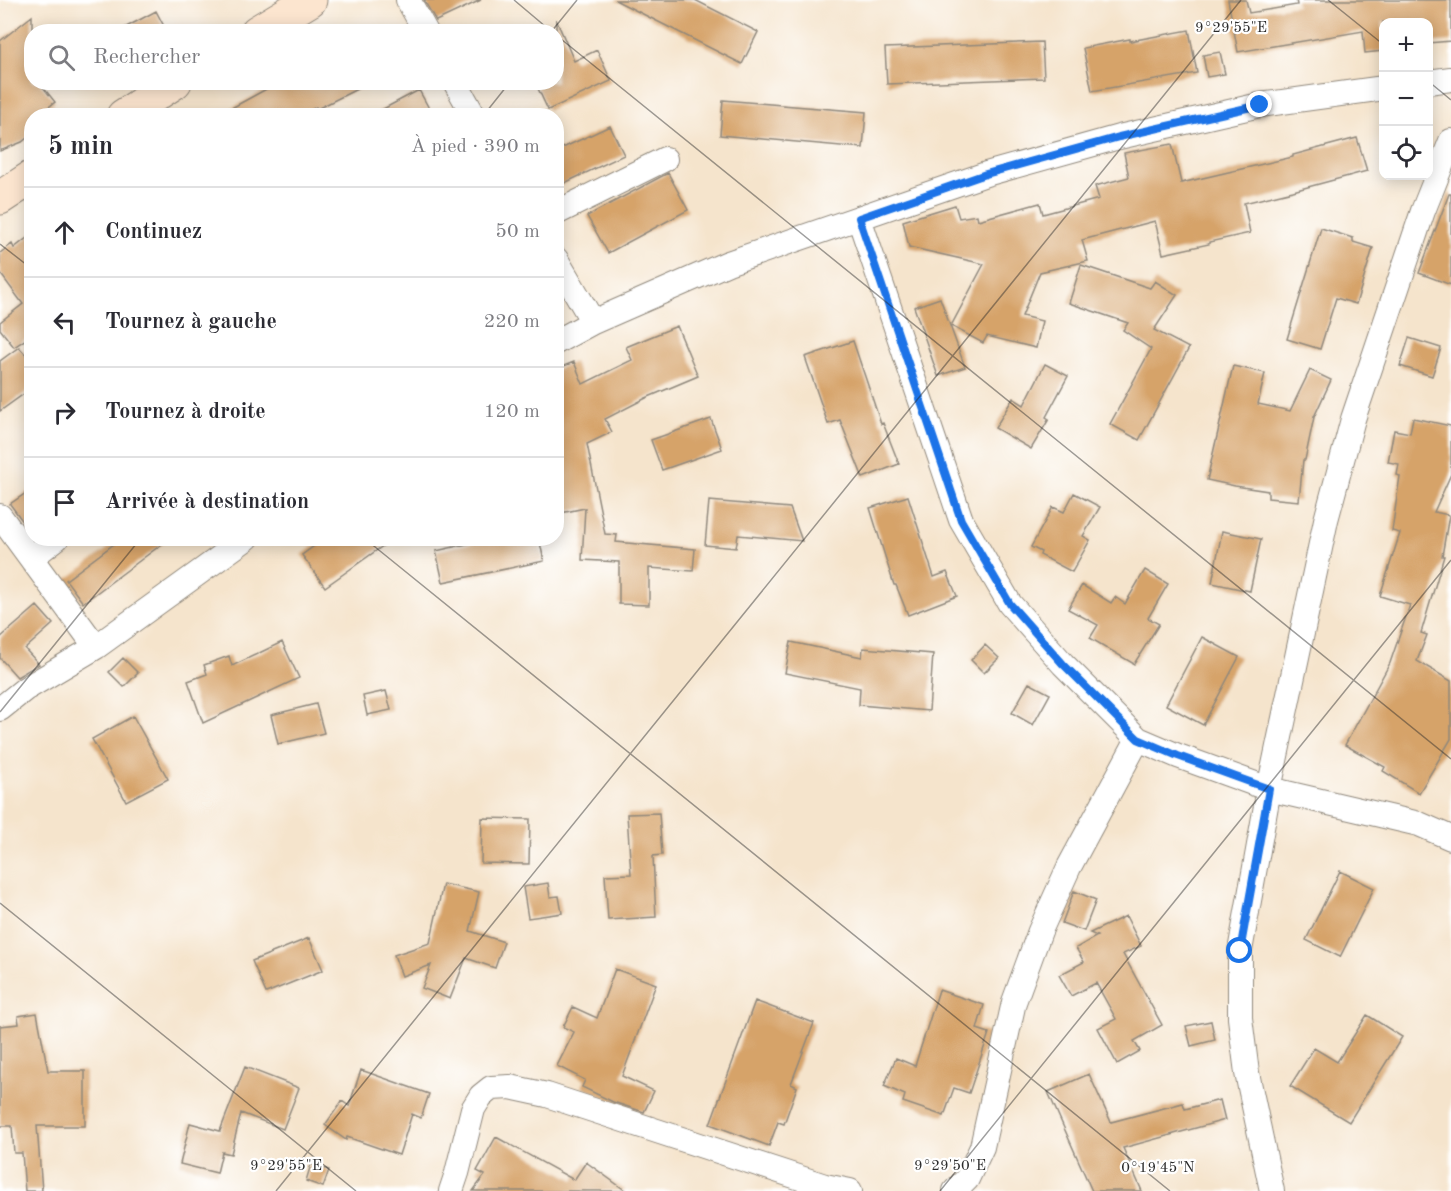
<!DOCTYPE html>
<html lang="fr">
<meta charset="utf-8">
<style>
body{margin:0;font-family:"Old Standard TT",serif;background:#f7f7f7;color:#2b2b33}
.controls{position:absolute;right:18px;top:18px;display:grid;overflow:hidden;border-radius:12px;box-shadow:0 3px 15px #0003}
.controls button{width:54px;height:54px;display:grid;place-items:center;padding:0;border:0;border-bottom:2px solid #e1e1e2;background:#fff;color:#2b2b33;font:30px sans-serif}
.stop{position:absolute;width:18px;height:18px;margin:-14px;border:4px solid #1a73e8;border-radius:50%;background:#fff}
.stop.end{background:#1a73e8;border-color:#fff;box-shadow:0 2px 6px #0008}
.list{margin:0;padding:0;list-style:none}
h2{display:flex;justify-content:space-between;align-items:center;height:78px;margin:0;padding:0 24px;font-size:26px}
h2 small{font-size:20px;font-weight:400;color:#7c7c81}
.list li{display:grid;grid-template-columns:39px 1fr auto;gap:18px;align-items:center;box-sizing:border-box;height:90px;padding:0 24px;border-top:2px solid #e1e1e2}
.list b{display:block;font-size:22px;white-space:nowrap}
.list em{font-size:20px;font-style:normal;color:#7c7c81}
.icon{flex:none;width:33px;height:33px;fill:none;stroke:currentColor;stroke-width:2;stroke-linecap:round;stroke-linejoin:round}
.map{position:relative;flex:none;width:1451px;height:1191px;overflow:hidden}
.search{position:absolute;background:#fff;box-shadow:0 3px 15px #0003;left:24px;top:24px;width:540px;height:66px;display:flex;align-items:center;gap:15px;box-sizing:border-box;padding:0 21px;border-radius:24px;color:#7c7c81;font-size:22px}
.panel{position:absolute;background:#fff;box-shadow:0 3px 15px #0003;left:24px;top:108px;width:540px;height:438px;border-radius:24px}
.map>svg:first-child{display:block}
</style>
<div class="map">
<svg width="1451" height="1191" viewBox="0 0 1451 1191">
<rect width="100%" height="100%" fill="#fff"/>
<filter id="ink" filterUnits="userSpaceOnUse"><feTurbulence type="fractalNoise" baseFrequency=".0167" numOctaves="2"/><feDisplacementMap in="SourceGraphic" scale="12" xChannelSelector="R" yChannelSelector="G"/><feConvolveMatrix kernelMatrix="1 2 1 2 8 2 1 2 1" color-interpolation-filters="sRGB"/></filter>
<filter id="wash" filterUnits="userSpaceOnUse"><feTurbulence type="fractalNoise" baseFrequency=".008" numOctaves="4" result="noise"/><feDisplacementMap in="SourceGraphic" scale="24" xChannelSelector="R" yChannelSelector="G"/><feGaussianBlur stdDeviation="1.35" result="paint"/><feColorMatrix in="noise" values="0 0 0 0 0 0 0 0 0 0 0 0 0 0 0 0 0 1.4 0 .05"/><feComposite in="paint" operator="in"/></filter>
<g filter="url(#wash)">
<rect width="100%" height="100%" fill="#f5e4cc"/>
<g id="blocks">
<path fill="#d6a369" d="M 424,0 L 481,0 L 436,21 Z
M 615,0 L 695,0 L 758,32 L 742,64 Z
M 1228,0 L 1246,0 L 1249,13 L 1297,5 L 1296,0 L 1451,0 L 1451,41 L 1428,43 L 1428,22 L 1383,22 L 1383,51 L 1365,53 L 1363,31 L 1238,52 Z
M 156,11 L 167,32 L 117,32 Z
M 32,16 L 32,82 L 39,82 L 55,102 L 37,116 L 32,116 L 32,134 L 22,142 L 0,151 L 0,41 Z
M 556,19 L 574,61 L 597,50 L 611,81 L 548,110 L 535,82 L 556,82 Z
M 1189,30 L 1197,73 L 1092,91 L 1083,48 L 1130,39 L 1130,41 Z
M 1042,42 L 1044,78 L 887,84 L 885,48 Z
M 1220,52 L 1225,74 L 1207,77 L 1203,55 Z
M 279,82 L 371,82 L 317,109 L 316,107 L 300,116 L 217,116 Z
M 419,90 L 433,116 L 370,116 Z
M 723,100 L 866,112 L 863,148 L 720,135 Z
M 610,126 L 624,155 L 556,187 L 556,151 Z
M 1357,138 L 1367,171 L 1293,191 L 1244,203 L 1250,233 L 1209,242 L 1209,244 L 1163,254 L 1155,221 L 1082,240 L 1088,261 L 1040,272 L 1022,316 L 1042,321 L 1036,348 L 987,336 L 983,343 L 951,326 L 984,264 L 909,247 L 903,221 L 955,205 L 959,218 L 977,215 L 978,220 L 1040,203 L 1043,214 L 1099,199 L 1095,186 L 1129,177 L 1124,153 L 1172,144 L 1181,183 L 1293,157 L 1293,155 Z
M 668,173 L 688,210 L 608,253 L 587,216 Z
M 1449,194 L 1451,194 L 1451,285 L 1419,273 Z
M 1321,228 L 1353,238 L 1353,242 L 1373,248 L 1356,304 L 1336,298 L 1320,349 L 1287,339 Z
M 32,234 L 32,335 L 14,347 L 0,329 L 0,322 L 23,304 L 0,273 L 0,253 L 12,244 L 14,248 Z
M 1081,265 L 1150,288 L 1155,281 L 1177,295 L 1154,330 L 1189,348 L 1139,440 L 1110,424 L 1151,349 L 1123,330 L 1128,323 L 1069,303 Z
M 940,298 L 965,367 L 938,376 L 914,307 Z
M 677,326 L 698,376 L 646,398 L 605,419 L 612,432 L 587,444 L 605,534 L 617,535 L 616,542 L 695,549 L 693,571 L 649,568 L 649,605 L 619,604 L 619,562 L 582,560 L 585,508 L 556,514 L 556,369 L 574,362 L 583,384 L 632,360 L 626,347 Z
M 1409,338 L 1441,348 L 1432,376 L 1400,366 Z
M 853,341 L 881,424 L 883,423 L 899,464 L 863,478 L 840,420 L 828,424 L 805,357 Z
M 19,347 L 32,362 L 32,388 L 0,411 L 0,361 Z
M 1045,364 L 1068,376 L 1046,417 L 1049,419 L 1031,449 L 995,428 L 1013,398 L 1024,405 Z
M 1233,366 L 1265,373 L 1258,404 L 1290,411 L 1310,370 L 1331,380 L 1314,417 L 1305,460 L 1303,460 L 1299,501 L 1268,498 L 1268,491 L 1235,486 L 1207,480 Z
M 1413,418 L 1451,426 L 1451,474 L 1434,512 L 1449,515 L 1442,556 L 1444,556 L 1421,633 L 1427,635 L 1417,661 L 1451,681 L 1451,739 L 1419,793 L 1383,771 L 1385,767 L 1345,745 L 1390,663 L 1410,605 L 1380,596 L 1400,533 L 1392,531 L 1400,476 L 1397,475 L 1399,464 L 1388,462 L 1394,430 L 1410,433 Z
M 711,419 L 722,449 L 662,470 L 651,440 Z
M 32,489 L 32,534 L 10,504 Z
M 1074,493 L 1100,507 L 1083,536 L 1090,540 L 1072,572 L 1040,555 L 1041,552 L 1031,547 L 1053,507 L 1064,512 Z
M 908,496 L 934,577 L 947,572 L 957,596 L 908,615 L 896,585 L 894,585 L 870,508 Z
M 709,501 L 790,508 L 802,541 L 738,535 L 736,548 L 705,545 Z
M 1222,531 L 1261,539 L 1250,591 L 1212,583 Z
M 122,538 L 170,538 L 83,603 L 66,580 Z
M 325,538 L 394,538 L 325,587 L 302,555 Z
M 493,538 L 539,538 L 544,561 L 443,582 L 436,551 Z
M 1145,570 L 1168,584 L 1148,618 L 1159,624 L 1134,664 L 1090,638 L 1098,625 L 1068,609 L 1082,585 L 1111,603 L 1115,597 L 1125,604 Z
M 37,606 L 53,624 L 25,649 L 39,664 L 17,677 L 0,658 L 0,638 Z
M 1202,637 L 1239,657 L 1203,725 L 1166,705 Z
M 282,642 L 299,678 L 203,723 L 188,681 L 207,674 L 204,665 L 229,656 L 232,666 Z
M 791,642 L 862,657 L 863,648 L 933,654 L 929,711 L 859,705 L 860,688 L 785,673 Z
M 985,645 L 999,658 L 984,673 L 971,660 Z
M 123,658 L 138,673 L 124,687 L 109,672 Z
M 1029,683 L 1050,694 L 1033,725 L 1012,713 Z
M 386,691 L 391,710 L 367,715 L 363,696 Z
M 316,704 L 324,733 L 278,744 L 271,715 Z
M 133,716 L 168,779 L 126,801 L 92,739 Z
M 659,813 L 662,855 L 653,856 L 656,917 L 608,920 L 605,875 L 631,874 L 627,814 Z
M 482,818 L 530,819 L 529,864 L 481,863 Z
M 1340,871 L 1374,888 L 1340,957 L 1306,940 Z
M 548,883 L 550,897 L 559,896 L 562,913 L 528,918 L 523,887 Z
M 443,884 L 479,892 L 470,931 L 504,942 L 495,968 L 466,958 L 450,999 L 422,988 L 431,965 L 402,976 L 394,955 L 430,943 Z
M 1074,891 L 1096,900 L 1084,931 L 1062,923 Z
M 1126,916 L 1141,946 L 1123,954 L 1162,1025 L 1134,1041 L 1140,1051 L 1117,1064 L 1098,1028 L 1116,1019 L 1096,983 L 1071,996 L 1059,975 L 1084,962 L 1076,948 L 1097,936 L 1090,933 Z
M 309,938 L 323,970 L 266,993 L 252,961 Z
M 615,969 L 656,984 L 622,1076 L 654,1091 L 644,1112 L 613,1102 L 582,1087 L 585,1080 L 557,1066 L 574,1032 L 563,1027 L 573,1007 L 597,1018 Z
M 939,990 L 984,1005 L 977,1029 L 989,1033 L 969,1093 L 954,1088 L 944,1116 L 903,1102 L 905,1095 L 884,1086 L 896,1058 L 915,1066 Z
M 755,1001 L 814,1023 L 791,1084 L 797,1087 L 784,1124 L 778,1122 L 769,1146 L 710,1124 Z
M 37,1013 L 48,1071 L 85,1071 L 85,1126 L 37,1126 L 42,1191 L 25,1191 L 22,1153 L 14,1153 L 12,1126 L 0,1126 L 0,1026 L 19,1024 L 18,1016 Z
M 1367,1015 L 1402,1037 L 1349,1122 L 1290,1086 L 1314,1048 L 1337,1062 Z
M 1211,1021 L 1215,1040 L 1191,1046 L 1186,1026 Z
M 245,1067 L 299,1088 L 283,1129 L 241,1113 L 231,1154 L 222,1152 L 217,1173 L 180,1164 L 190,1123 L 220,1131 Z
M 361,1070 L 429,1094 L 421,1118 L 412,1114 L 399,1155 L 347,1137 L 346,1140 L 325,1125 L 342,1101 L 349,1106 Z
M 1089,1074 L 1111,1122 L 1183,1103 L 1185,1109 L 1220,1100 L 1225,1120 L 1123,1148 L 1142,1191 L 1092,1191 L 1048,1092 Z
M 496,1137 L 574,1180 L 586,1162 L 626,1191 L 473,1191 L 485,1175 L 477,1171 Z
M 311,1164 L 329,1170 L 323,1187 L 306,1181 Z"/>
</g>
</g>
<g filter="url(#ink)">
<use href="#blocks" fill-opacity="0" stroke="#90887c" stroke-width="1.5"/>
<g fill="none" stroke-linecap="round" stroke-linejoin="round">
<defs>
<path id="street" d="M 408,0 L 426,32
M 455,82 L 474,116
M 1428,82 L 1451,79
M 556,213 L 665,159
M 859,218 L 961,520 L 1010,604 L 1063,664 L 1138,739 L 1178,756 L 1269,789 L 1419,824 L 1451,838
M 556,259 L 593,322
M 556,342 L 593,322 L 728,263 L 986,174 L 1119,137 L 1260,105 L 1384,88
M 0,516 L 96,647
M 31,558 L 57,538
M 0,709 L 25,689 L 96,647 L 247,538
M 451,1191 L 457,1173 L 473,1109 L 481,1096 L 491,1088 L 510,1087 L 547,1095 L 825,1186 L 850,1191
M 955,1191 L 967,1179 L 982,1147 L 1014,1002 L 1040,931 L 1069,867 L 1138,739
M 1272,1191 L 1247,1073 L 1240,1018 L 1240,951 L 1269,789 L 1326,520 L 1353,419 L 1423,211 L 1451,141"/>
<path id="secondary" d="M 257,32 L 310,0
M 123,116 L 175,82
M 0,198 L 32,177"/>
</defs>
<use href="#street" stroke="#90887c" stroke-width="26"/>
<use href="#secondary" stroke="#90887c" stroke-width="35"/>
<use href="#street" stroke="#fff" stroke-width="24"/>
<use href="#secondary" stroke="#fce5cf" stroke-width="33"/>
</g>
</g>
<g fill="none" stroke-linecap="round" stroke-linejoin="round" filter="url(#ink)">
<path stroke="#1a73e8" stroke-width="8" d="M 1240,951 L 1269,789 L 1178,756 L 1138,739 L 1063,664 L 1010,604 L 961,520 L 859,218 L 986,174 L 1119,137 L 1260,105"/>
</g>
<path fill="none" stroke="#2b2b2b" stroke-width="1.5" stroke-opacity="0.45" d="M 514,0 L 552,32M 1328,0 L 1384,45M 551,32 L 577,0M 556,35 L 1451,759M 1428,81 L 1451,100M 483,116 L 510,82M 0,244 L 32,269M 364,538 L 1170,1191M 0,712 L 141,538M 0,903 L 356,1191M 276,1191 L 1241,0M 940,1191 L 1451,560"/>
<g font-size="15" text-anchor="middle" fill="#2b2b2b" stroke="#fff" stroke-width="4.5" stroke-linejoin="round" paint-order="stroke">
<text x="1231" y="32">9°29'55"E</text>
<text x="286" y="1170">9°29'55"E</text>
<text x="950" y="1170">9°29'50"E</text>
<text x="1158" y="1172">0°19'45"N</text>
</g>
</svg>
<div class="controls">
<button>+</button>
<button>−</button>
<button><svg class="icon" aria-label="locate" viewBox="0 0 24 24"><circle cx="12" cy="12" r="6"/><path d="M12 2v4M12 18v4M2 12h4M18 12h4"/></svg></button>
</div>
<div class="stop" style="left:1240px;top:951px"></div>
<div class="stop end" style="left:1260px;top:105px"></div>
<div class="search"><svg class="icon" aria-label="search" viewBox="0 0 24 24"><circle cx="10" cy="10" r="6"/><path d="M15 15l6 6"/></svg>Rechercher</div>
<section class="panel">
<h2>5 min<small>À pied · 390 m</small></h2>
<ul class="list">
<li><svg class="icon" aria-label="ahead" viewBox="0 0 24 24"><path d="M12 20V5M6 11l6-6 6 6"/></svg><div><b>Continuez</b></div><em>50 m</em></li>
<li><svg class="icon" aria-label="left" viewBox="0 0 24 24"><path d="M17 20v-9H6M10 6l-5 5 5 5"/></svg><div><b>Tournez à gauche</b></div><em>220 m</em></li>
<li><svg class="icon" aria-label="right" viewBox="0 0 24 24"><path d="M7 20v-9h11M14 6l5 5-5 5"/></svg><div><b>Tournez à droite</b></div><em>120 m</em></li>
<li><svg class="icon" aria-label="arrive" viewBox="0 0 24 24"><path d="M6 21V4h12l-3 4 3 4H6"/></svg><div><b>Arrivée à destination</b></div></li>
</ul>
</section>
</div>
